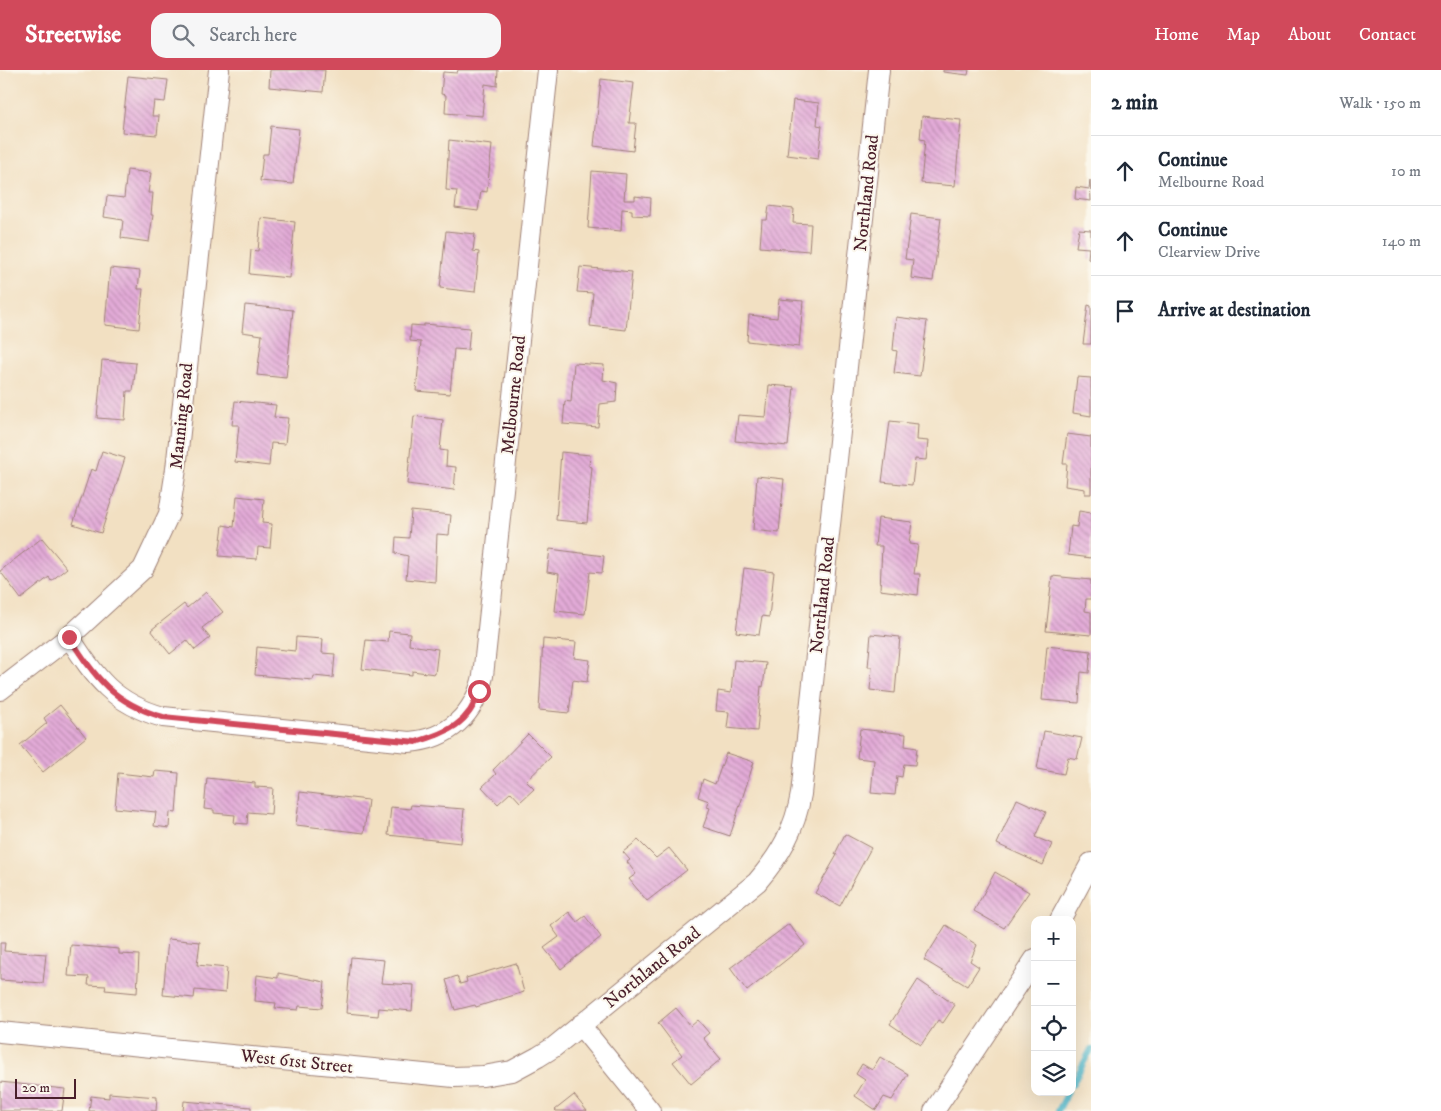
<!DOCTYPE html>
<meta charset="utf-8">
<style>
body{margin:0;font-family:"IM FELL DW Pica",serif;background:#f6f6f7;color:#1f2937}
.controls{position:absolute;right:15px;bottom:15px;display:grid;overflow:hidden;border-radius:10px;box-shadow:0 5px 20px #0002}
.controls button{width:45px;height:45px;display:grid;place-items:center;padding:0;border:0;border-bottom:1px solid #e0e1e3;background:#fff;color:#1f2937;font:25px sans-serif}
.scale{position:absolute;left:15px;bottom:12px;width:61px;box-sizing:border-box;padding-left:5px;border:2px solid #4a1f2b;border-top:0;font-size:14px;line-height:18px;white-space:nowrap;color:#4a1f2b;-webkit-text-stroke:4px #fbf7ec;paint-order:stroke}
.stop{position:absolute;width:15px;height:15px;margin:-11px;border:4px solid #d1495b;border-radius:50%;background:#fff}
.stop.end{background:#d1495b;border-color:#fff;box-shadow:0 1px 5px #0008}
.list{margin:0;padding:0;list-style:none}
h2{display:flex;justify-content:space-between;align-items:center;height:65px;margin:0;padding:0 20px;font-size:21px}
h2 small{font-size:16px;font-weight:400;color:#747a83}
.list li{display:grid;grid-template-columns:32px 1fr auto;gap:15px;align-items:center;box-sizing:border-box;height:70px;padding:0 20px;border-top:1px solid #e0e1e3}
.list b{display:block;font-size:19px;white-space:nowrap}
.list p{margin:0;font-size:16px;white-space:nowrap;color:#747a83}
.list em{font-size:16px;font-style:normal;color:#747a83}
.icon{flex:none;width:28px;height:28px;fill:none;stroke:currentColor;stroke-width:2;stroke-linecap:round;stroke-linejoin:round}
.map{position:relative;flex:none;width:1091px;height:1041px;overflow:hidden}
header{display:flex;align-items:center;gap:30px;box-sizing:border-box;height:70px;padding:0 25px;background:#d1495b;color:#fff}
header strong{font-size:24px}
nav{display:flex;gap:28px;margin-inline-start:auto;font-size:18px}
.search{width:350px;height:45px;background:#f6f6f7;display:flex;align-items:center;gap:12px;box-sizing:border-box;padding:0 18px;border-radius:15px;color:#747a83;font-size:19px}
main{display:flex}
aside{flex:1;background:#fff}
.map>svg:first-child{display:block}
</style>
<header>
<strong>Streetwise</strong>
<div class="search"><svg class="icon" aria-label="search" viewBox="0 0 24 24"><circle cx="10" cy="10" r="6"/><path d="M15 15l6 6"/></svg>Search here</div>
<nav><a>Home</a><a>Map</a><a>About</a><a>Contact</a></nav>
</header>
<main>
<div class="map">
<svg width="1091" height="1041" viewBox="0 0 1091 1041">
<defs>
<pattern id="building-back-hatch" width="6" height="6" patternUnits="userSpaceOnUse" patternTransform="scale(1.25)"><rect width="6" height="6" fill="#e3abd8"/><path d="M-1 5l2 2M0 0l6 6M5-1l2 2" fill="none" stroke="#ba8baf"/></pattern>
</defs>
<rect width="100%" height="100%" fill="#fbf7ec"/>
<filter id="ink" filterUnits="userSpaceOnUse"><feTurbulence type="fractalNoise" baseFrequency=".02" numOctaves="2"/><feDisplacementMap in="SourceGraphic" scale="10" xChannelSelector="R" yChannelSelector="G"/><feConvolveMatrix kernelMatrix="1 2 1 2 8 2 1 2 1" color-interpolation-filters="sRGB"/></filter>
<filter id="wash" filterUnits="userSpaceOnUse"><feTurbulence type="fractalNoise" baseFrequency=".0096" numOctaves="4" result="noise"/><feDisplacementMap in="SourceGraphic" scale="20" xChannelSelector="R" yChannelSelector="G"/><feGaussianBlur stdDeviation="1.12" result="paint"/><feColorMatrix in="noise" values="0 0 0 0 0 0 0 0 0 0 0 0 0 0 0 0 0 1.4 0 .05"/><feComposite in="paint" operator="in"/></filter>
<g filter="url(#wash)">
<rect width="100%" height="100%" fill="#f2e0c2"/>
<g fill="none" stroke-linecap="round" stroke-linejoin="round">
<path stroke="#50b9cd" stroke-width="6" d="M 1072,1015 L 1091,979
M 1058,1041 L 1068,1022"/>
</g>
<g id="blocks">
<path fill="url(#building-back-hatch)" d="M 270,0 L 325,0 L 323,22 L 269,17 Z
M 458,0 L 498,0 L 497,16 L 485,14 L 482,46 L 445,43 L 446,25 L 441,24 L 443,2 L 457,3 Z
M 943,0 L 969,0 L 968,5 L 943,2 Z
M 128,6 L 168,10 L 165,32 L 154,31 L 152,46 L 159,46 L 157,65 L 122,62 Z
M 601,9 L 634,13 L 629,53 L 636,53 L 633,81 L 594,76 Z
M 793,30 L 819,33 L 817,55 L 822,56 L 818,89 L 787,85 Z
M 922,46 L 961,50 L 955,116 L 921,113 L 925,70 L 920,69 Z
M 271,56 L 299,59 L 293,114 L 260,111 L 263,84 L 268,84 Z
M 449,70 L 492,75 L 487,122 L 481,121 L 478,141 L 455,138 L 457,121 L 446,120 Z
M 127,100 L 151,103 L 148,123 L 153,123 L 151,145 L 153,145 L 149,172 L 121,168 L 123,150 L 104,147 L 107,126 L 124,128 Z
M 592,101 L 626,104 L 624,130 L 635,130 L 635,126 L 651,128 L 650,146 L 632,145 L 632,140 L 622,139 L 621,161 L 588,158 Z
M 1090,110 L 1091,131 L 1075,129 L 1076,117 L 1089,119 Z
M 769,136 L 794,139 L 793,153 L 811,154 L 809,181 L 760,177 L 762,150 L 767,150 Z
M 911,144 L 941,148 L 933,211 L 911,208 L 913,190 L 905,189 Z
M 261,148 L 295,152 L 289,208 L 249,204 L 251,180 L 258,181 Z
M 1079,159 L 1091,160 L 1091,190 L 1088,189 L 1089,178 L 1076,177 Z
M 446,161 L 475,164 L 473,181 L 479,182 L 475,222 L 440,218 Z
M 580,197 L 632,202 L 626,260 L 590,256 L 593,223 L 577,222 Z
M 110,198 L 140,201 L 138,219 L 143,219 L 139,259 L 105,255 Z
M 779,229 L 803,231 L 799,277 L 747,271 L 749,245 L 777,248 Z
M 245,235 L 293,240 L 286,308 L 257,305 L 262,265 L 242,262 Z
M 1088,235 L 1091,236 L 1091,274 L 1083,274 Z
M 896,247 L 927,251 L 920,306 L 894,303 L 897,281 L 893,280 Z
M 424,254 L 470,258 L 468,280 L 454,279 L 450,324 L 416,321 L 421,272 L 410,271 L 411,255 L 424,256 Z
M 102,290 L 136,293 L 133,321 L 127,321 L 125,350 L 97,348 Z
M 574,293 L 604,295 L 603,310 L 617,313 L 616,332 L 600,334 L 598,357 L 563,354 L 565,331 L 571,332 Z
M 1077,307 L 1091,308 L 1091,346 L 1073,343 Z
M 769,315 L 794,317 L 788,376 L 735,371 L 738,345 L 766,347 Z
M 235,331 L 276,335 L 274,347 L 288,348 L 285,374 L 271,373 L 269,396 L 235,392 L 239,355 L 232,355 Z
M 414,346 L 443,350 L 440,380 L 447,381 L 446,396 L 456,397 L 454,420 L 407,414 Z
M 890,351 L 918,354 L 917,370 L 928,371 L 926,390 L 915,389 L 912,415 L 882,412 Z
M 1067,364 L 1091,367 L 1091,424 L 1085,424 L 1085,419 L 1065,416 L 1067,394 L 1063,394 Z
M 102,381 L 125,388 L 101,463 L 73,454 L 91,399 L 96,401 Z
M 561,382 L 590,385 L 589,396 L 592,397 L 587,453 L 556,450 Z
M 757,406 L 784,409 L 779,463 L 753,460 Z
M 237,426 L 264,429 L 262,453 L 272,454 L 270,478 L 258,477 L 257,489 L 219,486 L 223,455 L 234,457 Z
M 411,441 L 451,445 L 449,465 L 437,464 L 435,512 L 406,509 L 408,486 L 395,483 L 396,467 L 409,468 Z
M 1079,441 L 1091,443 L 1091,488 L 1068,485 L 1071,456 L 1077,457 Z
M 878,448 L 912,452 L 909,474 L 918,475 L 914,504 L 920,504 L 918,525 L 880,520 L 882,476 L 875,476 Z
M 42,468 L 67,498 L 51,511 L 49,507 L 21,529 L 0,501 Z
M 550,479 L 604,486 L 602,503 L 590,502 L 585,544 L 555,541 L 559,504 L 547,502 Z
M 744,498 L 774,502 L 769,547 L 762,546 L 759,565 L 736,562 Z
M 1052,506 L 1091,510 L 1091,529 L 1086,529 L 1085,541 L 1091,542 L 1091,565 L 1046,561 Z
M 206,522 L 223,542 L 202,558 L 210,568 L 195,580 L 187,570 L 170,584 L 151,560 L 184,534 L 187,538 Z
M 389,561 L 410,563 L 409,575 L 438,579 L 435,604 L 412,601 L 412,605 L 362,599 L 366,570 L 388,572 Z
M 871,564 L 900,567 L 895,623 L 870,620 L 872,597 L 868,597 Z
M 296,567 L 323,569 L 322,583 L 335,584 L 333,608 L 314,606 L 313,610 L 255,605 L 257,577 L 295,581 Z
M 543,569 L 576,572 L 574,588 L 590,590 L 587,612 L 573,610 L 569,643 L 539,640 Z
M 1047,576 L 1091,581 L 1089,603 L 1081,602 L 1079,633 L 1042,630 Z
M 734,590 L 766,593 L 763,617 L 761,616 L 757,661 L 727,658 L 729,642 L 716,641 L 718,621 L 731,623 Z
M 60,635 L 86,667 L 43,702 L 20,675 L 47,653 L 44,648 Z
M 860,659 L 906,664 L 905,676 L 917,678 L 915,695 L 904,694 L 902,707 L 897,706 L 895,725 L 871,723 L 874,690 L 857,688 Z
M 1044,661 L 1082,668 L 1077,689 L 1068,687 L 1064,704 L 1037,699 Z
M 528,664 L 551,687 L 526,711 L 534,719 L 520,732 L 511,722 L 498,734 L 482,717 L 496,704 L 493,700 Z
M 726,683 L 754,692 L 730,766 L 703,757 L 710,738 L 707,737 L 709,731 L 698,727 L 703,709 L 715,714 Z
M 155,701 L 179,703 L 176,743 L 170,742 L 169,758 L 154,756 L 156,742 L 115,738 L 118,703 L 154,707 Z
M 207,708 L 255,713 L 255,717 L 273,718 L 271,744 L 248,742 L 247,754 L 234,753 L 235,745 L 214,743 L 214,740 L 204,739 Z
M 300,722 L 368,730 L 364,763 L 296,755 Z
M 1017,729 L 1046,742 L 1035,767 L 1052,774 L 1043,795 L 997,774 Z
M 411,735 L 464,739 L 461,773 L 388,765 L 391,737 L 410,739 Z
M 845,764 L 871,778 L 840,836 L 815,823 L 837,785 L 835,784 Z
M 638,770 L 656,788 L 669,778 L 687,800 L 647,831 L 629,809 L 636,804 L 627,792 L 630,790 L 623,782 Z
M 995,802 L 1029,822 L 1004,858 L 974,841 Z
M 569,842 L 577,852 L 585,846 L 601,867 L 561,899 L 544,878 L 559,867 L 551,856 Z
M 789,854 L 805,875 L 747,921 L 730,898 Z
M 946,855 L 977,875 L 970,891 L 979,897 L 967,916 L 924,890 Z
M 168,869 L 200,872 L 197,895 L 227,898 L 225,923 L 195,920 L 194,928 L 163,925 Z
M 0,873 L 5,873 L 4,881 L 46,884 L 43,913 L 0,910 Z
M 71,875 L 119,879 L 119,884 L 139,885 L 137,923 L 105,920 L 106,916 L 88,915 L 89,907 L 68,906 Z
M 351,887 L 384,890 L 381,913 L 414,915 L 412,941 L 379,938 L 378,946 L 346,943 Z
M 516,893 L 524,922 L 476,937 L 475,935 L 455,940 L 446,910 L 457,906 L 460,914 L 467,912 L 466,908 Z
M 278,903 L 325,912 L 322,938 L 299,936 L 298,940 L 275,938 L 276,933 L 255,931 L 257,905 L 278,908 Z
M 918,910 L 955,935 L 943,953 L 938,950 L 921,975 L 890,954 Z
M 676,938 L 691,956 L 698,950 L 709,963 L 703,968 L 721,989 L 691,1014 L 673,992 L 682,985 L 658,953 Z
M 880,987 L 908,1004 L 892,1030 L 884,1027 L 876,1040 L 855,1026 L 865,1010 L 856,1004 L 862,994 L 872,1000 Z
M 0,1012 L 65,1019 L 62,1041 L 0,1041 Z
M 109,1023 L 157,1027 L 156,1041 L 89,1041 L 91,1026 L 109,1028 Z
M 574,1025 L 587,1041 L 556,1041 L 555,1040 Z
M 184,1031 L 251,1037 L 251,1041 L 183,1041 Z"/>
</g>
</g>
<g filter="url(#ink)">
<use href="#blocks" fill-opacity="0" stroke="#9e8076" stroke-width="1"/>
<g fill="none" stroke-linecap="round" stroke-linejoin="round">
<defs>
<path id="street" d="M 69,567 C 96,608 113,633 163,647 L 409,672 C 449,669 475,644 483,606 L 548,0
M 0,620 L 69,567 L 143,499 L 169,444 L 176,399 L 219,0
M 1060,850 L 1091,793
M 580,955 L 650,1041
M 0,962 L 454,1007 L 483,1006 L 512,1001 L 538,987 L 554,977 L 757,812 C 780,785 795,760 801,724 L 879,0
M 934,1041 L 1035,889"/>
</defs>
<use href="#street" stroke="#9e8076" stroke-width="22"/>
<use href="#street" stroke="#fff" stroke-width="20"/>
</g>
</g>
<g fill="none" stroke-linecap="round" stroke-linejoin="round" filter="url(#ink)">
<path stroke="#d1495b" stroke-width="6" d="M 69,567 C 96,608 113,633 163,647 L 416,672 C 446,663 470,654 479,621"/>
</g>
<g text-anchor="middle" stroke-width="4" stroke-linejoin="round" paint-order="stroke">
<g font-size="18" fill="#4a1f2b" stroke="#fbf7ec">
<text transform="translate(866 123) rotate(-84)" y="6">Northland Road</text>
<text transform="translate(513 325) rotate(-84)" y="6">Melbourne Road</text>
<text transform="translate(181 346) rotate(-84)" y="6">Manning Road</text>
<text transform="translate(822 525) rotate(-84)" y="6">Northland Road</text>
<text transform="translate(652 897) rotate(-39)" y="6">Northland Road</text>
<text transform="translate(297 991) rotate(6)" y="6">West 61st Street</text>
</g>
</g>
</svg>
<div class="controls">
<button>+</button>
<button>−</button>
<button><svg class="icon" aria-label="locate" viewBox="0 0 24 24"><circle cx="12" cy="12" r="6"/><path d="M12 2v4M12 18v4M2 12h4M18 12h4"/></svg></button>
<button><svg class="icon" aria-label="layers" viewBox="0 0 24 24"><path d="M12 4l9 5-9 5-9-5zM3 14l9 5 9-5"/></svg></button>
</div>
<div class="scale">20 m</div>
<div class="stop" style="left:479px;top:621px"></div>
<div class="stop end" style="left:69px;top:567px"></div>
</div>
<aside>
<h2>2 min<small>Walk · 150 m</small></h2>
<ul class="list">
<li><svg class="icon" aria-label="ahead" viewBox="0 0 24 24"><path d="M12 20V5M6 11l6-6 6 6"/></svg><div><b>Continue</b><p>Melbourne Road</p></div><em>10 m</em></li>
<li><svg class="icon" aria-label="ahead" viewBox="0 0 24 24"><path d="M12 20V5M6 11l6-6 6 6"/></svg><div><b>Continue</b><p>Clearview Drive</p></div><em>140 m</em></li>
<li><svg class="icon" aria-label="arrive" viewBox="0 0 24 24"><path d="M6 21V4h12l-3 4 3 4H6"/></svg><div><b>Arrive at destination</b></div></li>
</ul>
</aside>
</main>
